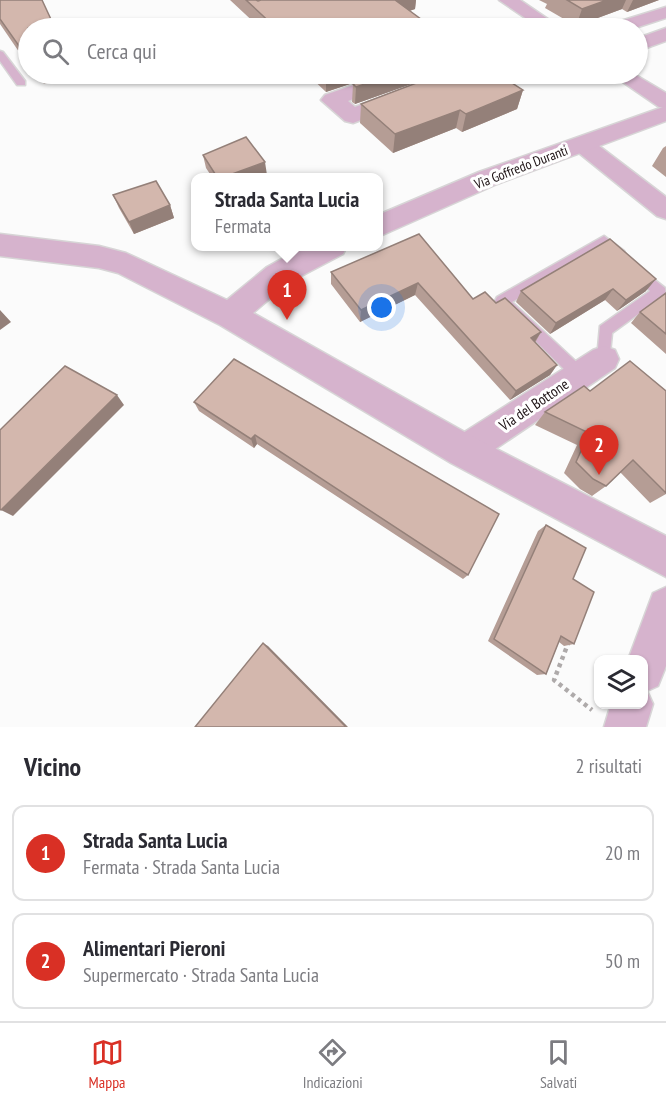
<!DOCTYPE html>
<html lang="it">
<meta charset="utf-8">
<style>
body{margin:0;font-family:"PT Sans Narrow",sans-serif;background:#f2f2f3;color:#2b2b33}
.controls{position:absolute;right:18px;bottom:18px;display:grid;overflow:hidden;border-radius:12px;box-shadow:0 2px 4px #0004}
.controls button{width:54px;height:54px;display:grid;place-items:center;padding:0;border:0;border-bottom:2px solid #e1e1e2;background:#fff;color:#2b2b33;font:30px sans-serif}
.you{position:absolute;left:382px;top:308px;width:21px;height:21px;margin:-15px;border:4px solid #fff;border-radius:50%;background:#1a73e8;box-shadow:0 0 0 9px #1a73e833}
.badge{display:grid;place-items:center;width:39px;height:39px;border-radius:50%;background:#d93025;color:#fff;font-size:20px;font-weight:700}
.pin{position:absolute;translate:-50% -50px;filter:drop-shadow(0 2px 3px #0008)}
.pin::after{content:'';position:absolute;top:32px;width:21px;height:18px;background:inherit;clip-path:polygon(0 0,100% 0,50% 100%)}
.popup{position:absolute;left:191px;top:173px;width:192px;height:78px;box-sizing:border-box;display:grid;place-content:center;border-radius:12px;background:#fff;filter:drop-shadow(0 2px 4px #0005);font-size:20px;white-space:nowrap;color:#7c7c81}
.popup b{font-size:22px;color:#2b2b33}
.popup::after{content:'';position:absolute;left:50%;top:100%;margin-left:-12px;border:12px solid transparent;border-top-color:#fff}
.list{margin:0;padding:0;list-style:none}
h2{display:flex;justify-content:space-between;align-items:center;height:78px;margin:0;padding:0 24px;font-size:26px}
h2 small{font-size:20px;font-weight:400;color:#7c7c81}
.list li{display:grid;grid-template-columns:39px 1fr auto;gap:18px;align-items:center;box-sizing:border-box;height:96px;margin:0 12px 12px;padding:0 12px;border:2px solid #e1e1e2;border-radius:12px}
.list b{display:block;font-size:22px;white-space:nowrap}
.list p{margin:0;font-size:20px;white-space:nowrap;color:#7c7c81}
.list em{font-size:20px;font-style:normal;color:#7c7c81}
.icon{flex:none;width:33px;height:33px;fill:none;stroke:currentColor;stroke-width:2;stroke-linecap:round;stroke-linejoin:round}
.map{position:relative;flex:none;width:666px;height:727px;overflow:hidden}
.search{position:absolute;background:#fff;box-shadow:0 2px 4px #0004;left:18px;right:18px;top:18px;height:66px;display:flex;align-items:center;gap:15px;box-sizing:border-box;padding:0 21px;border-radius:33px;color:#7c7c81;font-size:22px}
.sheet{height:294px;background:#fff}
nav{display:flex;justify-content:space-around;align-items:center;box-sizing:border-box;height:84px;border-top:2px solid #e1e1e2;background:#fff;font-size:16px;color:#7c7c81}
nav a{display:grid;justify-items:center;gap:3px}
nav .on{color:#d93025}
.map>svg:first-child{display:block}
</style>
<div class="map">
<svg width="666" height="727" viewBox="0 0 666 727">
<rect width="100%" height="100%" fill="#fbfbfb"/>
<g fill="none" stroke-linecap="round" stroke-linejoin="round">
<defs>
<path id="service" d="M 0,51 L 3,52 L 25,81 L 25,85 L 17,85 L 0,61 Z
M 604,236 L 624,251 L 626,255 L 624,259 L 614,259 L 603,248 L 512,302 L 585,370 L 588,375 L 585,380 L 580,382 L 575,380 L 495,301 L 497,297 Z
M 637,266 L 665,288 L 666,294 L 612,333 L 609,363 L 599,363 L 597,359 L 600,326 L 650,291 L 630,271 Z"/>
<path id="minor" d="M 499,0 L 520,0 L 561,28 L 540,28 Z
M 666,7 L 666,18 L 635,28 L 609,28 L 611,24 Z
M 666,28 L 666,41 L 638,51 L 638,38 Z
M 385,74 L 412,74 L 409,78 L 348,101 L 355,107 L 445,74 L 472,74 L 469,78 L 353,123 L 345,121 L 321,100 L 325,95 Z
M 611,74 L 634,74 L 666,93 L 666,108 L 659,107 Z
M 582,137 L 590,139 L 666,197 L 666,219 L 657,216 L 574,149 L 571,144 L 574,139 Z
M 604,346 L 615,350 L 619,359 L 615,368 L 476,462 L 464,467 L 452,462 L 448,451 L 452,440 L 593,350 Z
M 666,587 L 666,666 L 658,686 L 647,691 L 653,704 L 646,727 L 604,727 L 611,704 L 644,704 L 644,660 L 628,660 L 653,593 Z"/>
<path id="tertiary" d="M 666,106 L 666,121 L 497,184 L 378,237 L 378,215 L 479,172 Z
M 0,234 L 99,246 L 126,253 L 227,300 L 267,267 L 305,246 L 347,246 L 343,254 L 288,283 L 253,313 L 477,439 L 666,536 L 666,577 L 451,463 L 220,325 L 118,273 L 99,268 L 0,256 Z"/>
</defs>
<use href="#service" stroke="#d7d5d6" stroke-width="3"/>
<use href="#minor" stroke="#d7d5d6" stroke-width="3"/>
<use href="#tertiary" stroke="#d7d5d6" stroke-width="3"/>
<path stroke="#aeaaaa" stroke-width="4.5" stroke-dasharray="4 4" stroke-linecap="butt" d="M 569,641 L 554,680 L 592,710"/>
<use href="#service" fill="#d6b3cd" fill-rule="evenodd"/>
<use href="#minor" fill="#d6b3cd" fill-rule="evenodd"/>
<use href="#tertiary" fill="#d6b3cd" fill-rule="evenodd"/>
</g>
<path fill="#b59d95" d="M 0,0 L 28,65 L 0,24 Z
M 230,0 L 416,0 L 415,9 L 409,11 L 433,28 L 260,28 Z
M 539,0 L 659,0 L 627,12 L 622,9 L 576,26 L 545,8 L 547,4 Z
M 307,74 L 380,74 L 326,92 Z
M 382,74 L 498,74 L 523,90 L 517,109 L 462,132 L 456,128 L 393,153 L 360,123 L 361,104 L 436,75 L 355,104 L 352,102 L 353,84 Z
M 666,146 L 666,177 L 652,166 L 663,148 Z
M 203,155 L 267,175 L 261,177 L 212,177 L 206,168 Z
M 113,195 L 170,205 L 174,218 L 134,234 L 119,208 Z
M 419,234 L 473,299 L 496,303 L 541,332 L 535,343 L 557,365 L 550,375 L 510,400 L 415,295 L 360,322 L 331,284 L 331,272 Z
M 610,239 L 646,291 L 617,311 L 605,300 L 550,334 L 516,302 L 521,291 Z
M 666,293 L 666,354 L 631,323 L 640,312 Z
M 234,359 L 468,575 L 463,579 L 257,444 L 254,448 L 199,411 L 194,402 Z
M 590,391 L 666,391 L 666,494 L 650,503 L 620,472 L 606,486 L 592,496 L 580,489 L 564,473 L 577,445 L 535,425 L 545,412 Z
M 546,525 L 573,579 L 574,644 L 564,646 L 559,642 L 546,674 L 537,675 L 488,641 L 538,531 Z"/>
<path fill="#948079" d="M 394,0 L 416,0 L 415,9 L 392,17 Z
M 607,0 L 626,0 L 622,9 L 576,26 L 582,9 Z
M 633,0 L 659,0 L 627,12 Z
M 28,44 L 28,65 L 19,46 Z
M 39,74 L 75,74 L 44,84 Z
M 329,74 L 380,74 L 326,92 L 326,75 Z
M 394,74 L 440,74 L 355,104 L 356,87 Z
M 523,90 L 517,109 L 462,132 L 466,114 Z
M 460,110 L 456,128 L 393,153 L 395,134 Z
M 265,162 L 267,175 L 261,177 L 224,177 Z
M 170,205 L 174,218 L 134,234 L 129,222 Z
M 656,279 L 646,291 L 617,311 L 626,300 Z
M 418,283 L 415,295 L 360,322 L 361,310 Z
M 613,289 L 605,300 L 550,334 L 556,323 Z
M 0,310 L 11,322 L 0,330 Z
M 541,332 L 534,343 L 531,338 Z
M 557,365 L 550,375 L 510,400 L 516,391 Z
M 117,395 L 124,405 L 13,516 L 1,510 Z
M 255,435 L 257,444 L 254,448 L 251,439 Z
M 263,643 L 268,646 L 348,727 L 346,727 Z"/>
<path fill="#d3b7ad" stroke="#948079" stroke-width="1.5" d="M 0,0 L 42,0 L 55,28 L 28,28 L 28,44 L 19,46 L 0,19 Z
M 246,0 L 256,0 L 258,1 L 261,0 L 395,0 L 433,28 L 276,28 Z
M 567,0 L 607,0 L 582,9 Z
M 382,74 L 394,74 L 356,87 L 353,84 Z
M 440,74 L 498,74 L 523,90 L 466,114 L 460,110 L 395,134 L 361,104 Z
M 246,137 L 265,162 L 224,177 L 217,177 L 203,155 Z
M 156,181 L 170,205 L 129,222 L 113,195 Z
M 419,234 L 473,299 L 485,292 L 496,303 L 505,298 L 541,332 L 531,338 L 557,365 L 516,391 L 418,283 L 361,310 L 331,272 Z
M 610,239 L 656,279 L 626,300 L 613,289 L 556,323 L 521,291 Z
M 666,293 L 666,334 L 640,312 Z
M 234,359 L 499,514 L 468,575 L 255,435 L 251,439 L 194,402 Z
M 630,361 L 666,391 L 666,493 L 633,460 L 606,486 L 593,479 L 576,462 L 589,433 L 545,412 L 584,386 L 590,391 Z
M 65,366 L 117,395 L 1,510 L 0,509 L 0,430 Z
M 546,525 L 586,548 L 573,579 L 594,592 L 574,644 L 561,636 L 546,674 L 494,639 Z
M 263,643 L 346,727 L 195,727 Z"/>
<g text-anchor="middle" stroke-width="6" stroke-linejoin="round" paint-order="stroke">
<g font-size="14" fill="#1b1012" stroke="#fff">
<text transform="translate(521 167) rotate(-21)" y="5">Via Goffredo Duranti</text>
</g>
<g font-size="15" fill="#1b1012" stroke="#fff">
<text transform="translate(534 405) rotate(-34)" y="5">Via del Bottone</text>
</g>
</g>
</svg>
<div class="controls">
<button><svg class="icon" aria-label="layers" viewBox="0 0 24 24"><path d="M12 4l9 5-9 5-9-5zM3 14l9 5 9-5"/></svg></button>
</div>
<div class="you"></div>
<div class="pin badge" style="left:287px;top:320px">1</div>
<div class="popup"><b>Strada Santa Lucia</b>Fermata</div>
<div class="pin badge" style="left:599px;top:475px">2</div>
<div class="search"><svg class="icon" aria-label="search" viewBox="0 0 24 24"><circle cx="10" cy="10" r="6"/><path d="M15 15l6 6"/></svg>Cerca qui</div>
</div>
<section class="sheet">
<h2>Vicino<small>2 risultati</small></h2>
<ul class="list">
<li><span class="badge">1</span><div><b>Strada Santa Lucia</b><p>Fermata · Strada Santa Lucia</p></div><em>20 m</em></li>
<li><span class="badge">2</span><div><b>Alimentari Pieroni</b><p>Supermercato · Strada Santa Lucia</p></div><em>50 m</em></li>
</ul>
</section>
<nav>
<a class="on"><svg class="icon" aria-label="map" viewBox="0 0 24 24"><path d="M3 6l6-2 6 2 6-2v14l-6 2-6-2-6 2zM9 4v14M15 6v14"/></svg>Mappa</a>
<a><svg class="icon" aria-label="directions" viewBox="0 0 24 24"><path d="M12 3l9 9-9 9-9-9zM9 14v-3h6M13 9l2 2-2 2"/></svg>Indicazioni</a>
<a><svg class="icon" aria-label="saved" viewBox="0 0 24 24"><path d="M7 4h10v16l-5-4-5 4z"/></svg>Salvati</a>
</nav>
